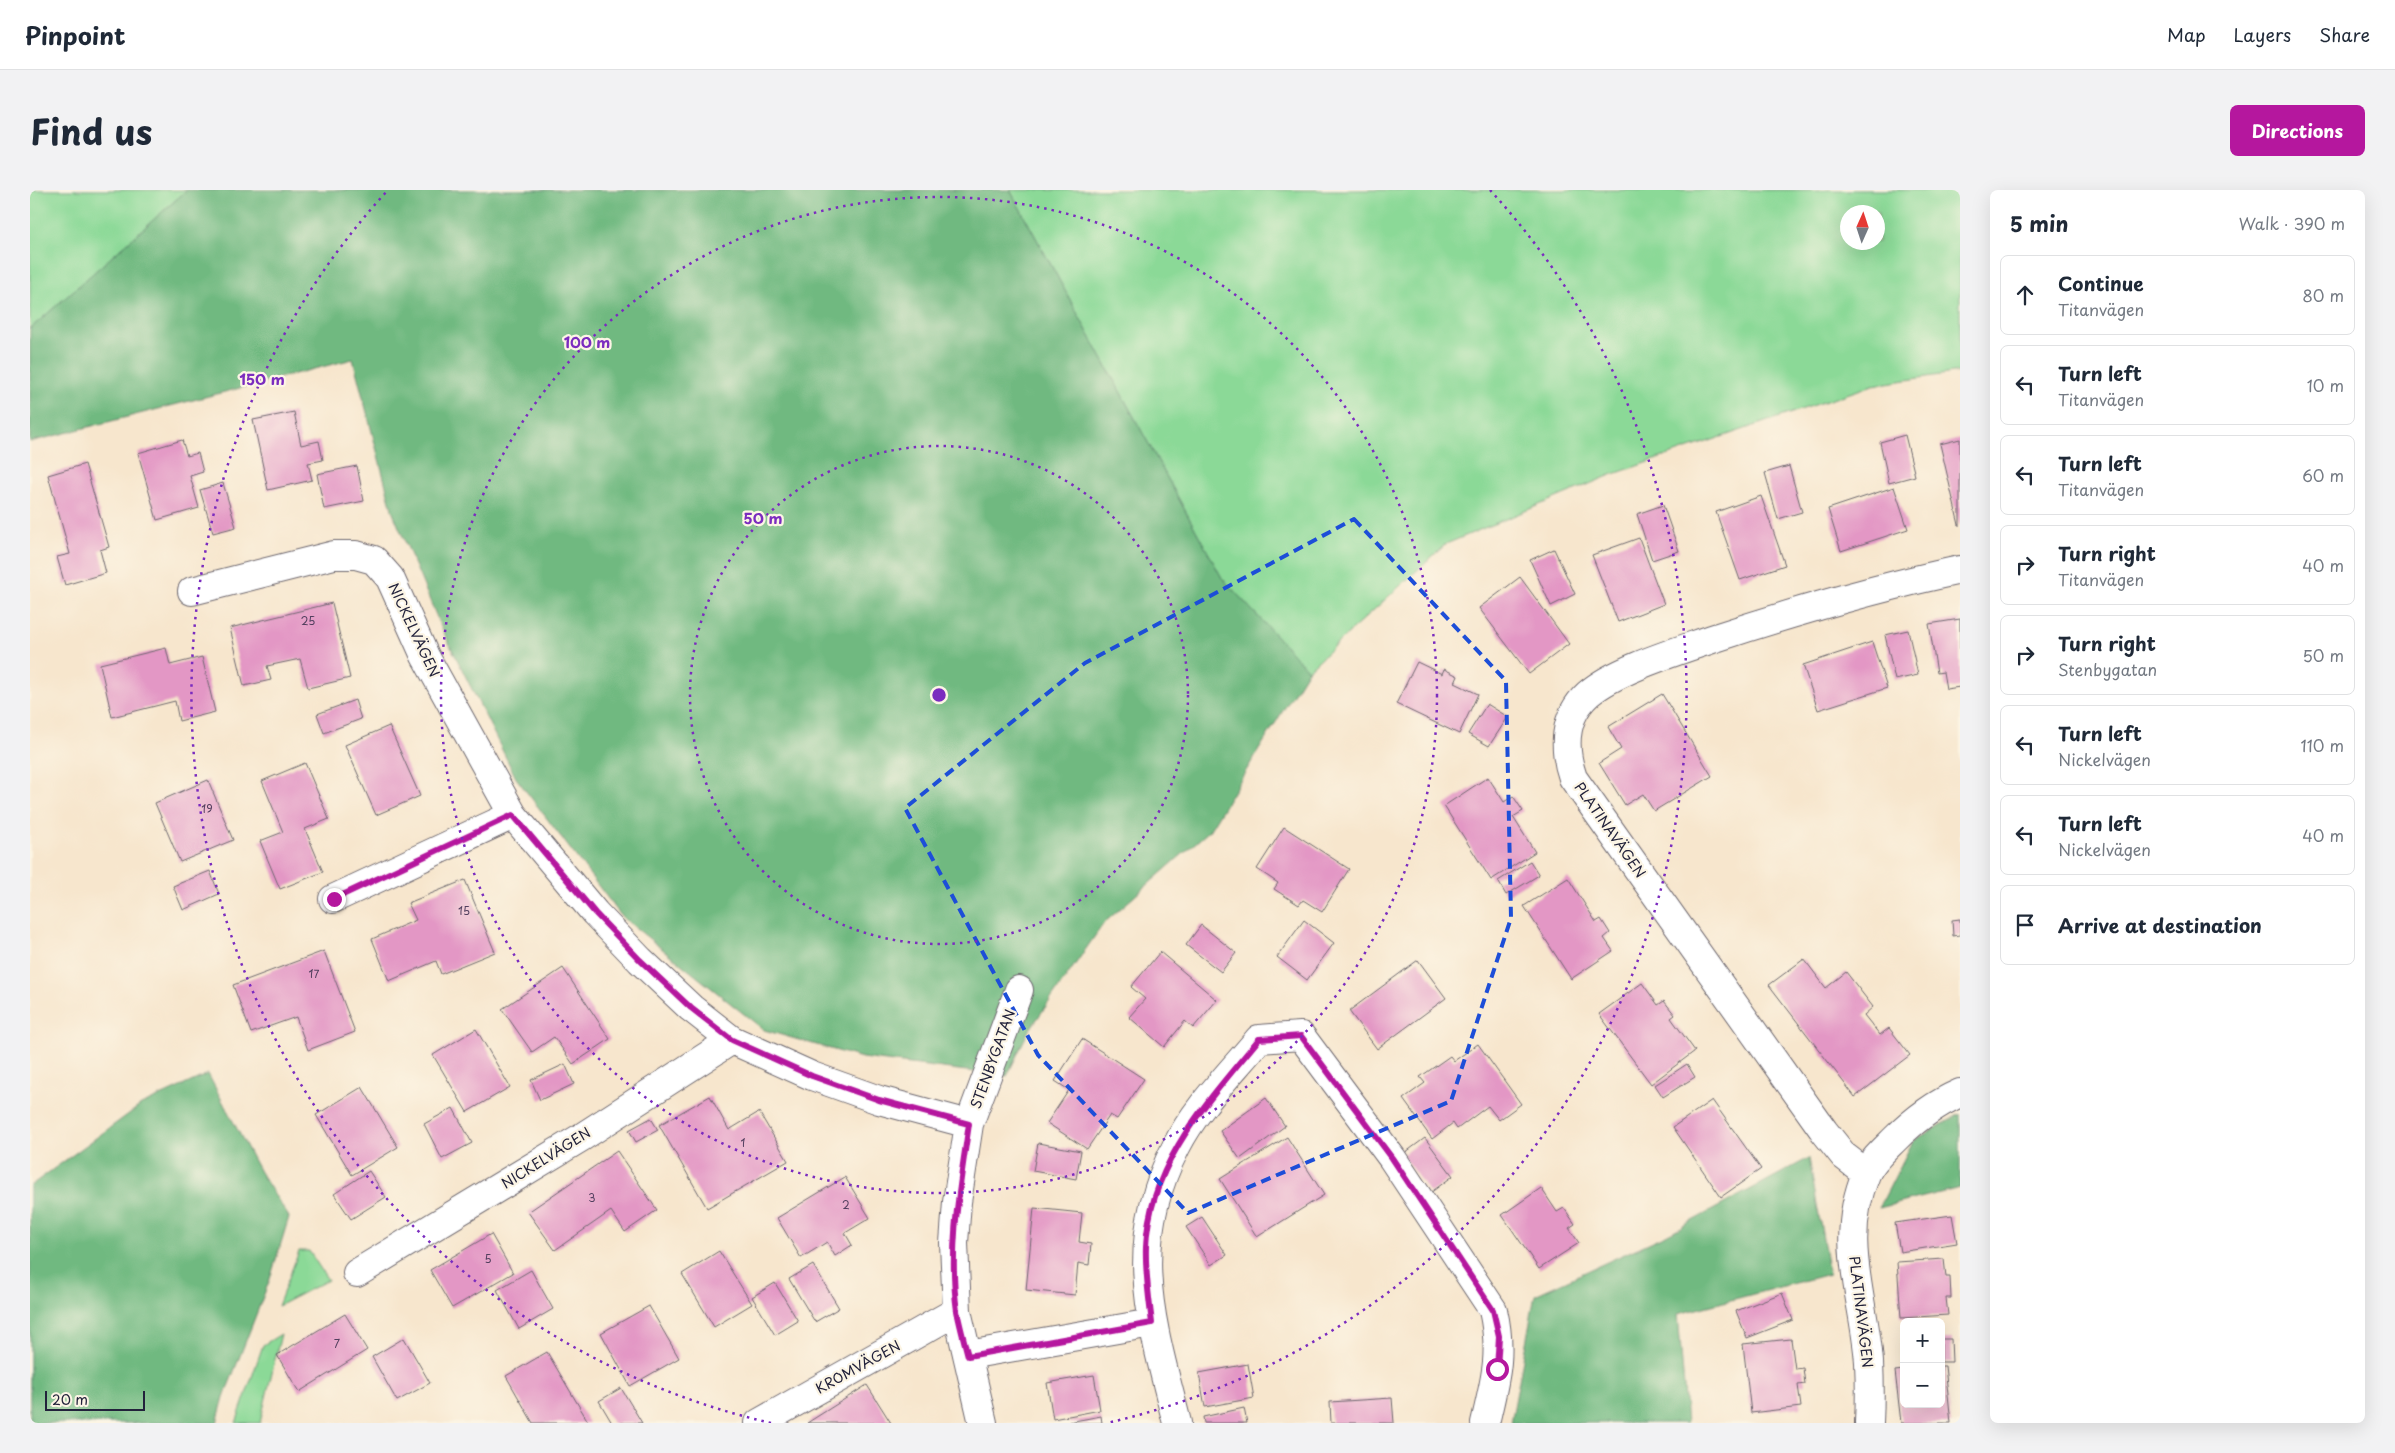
<!DOCTYPE html>
<meta charset="utf-8">
<style>
body{margin:0;font-family:"Playpen Sans",sans-serif;background:#f2f2f3;color:#1f2937}
.controls{position:absolute;right:15px;bottom:15px;display:grid;overflow:hidden;border-radius:8px;box-shadow:0 5px 20px #0002}
.controls button{width:45px;height:45px;display:grid;place-items:center;padding:0;border:0;border-bottom:1px solid #e0e1e3;background:#fff;color:#1f2937;font:25px sans-serif}
.compass{position:absolute;left:1810px;top:15px;width:45px;height:45px;border-radius:50%;background:#fff;box-shadow:0 5px 20px #0002;rotate:3deg}
.scale{position:absolute;left:15px;bottom:12px;width:100px;box-sizing:border-box;padding-left:5px;border:2px solid #22223b;border-top:0;font-size:14px;line-height:18px;white-space:nowrap;color:#22223b;-webkit-text-stroke:4px #fcf5e5;paint-order:stroke}
.stop{position:absolute;width:15px;height:15px;margin:-11px;border:4px solid #b5179e;border-radius:50%;background:#fff}
.stop.end{background:#b5179e;border-color:#fff;box-shadow:0 1px 5px #0008}
.list{margin:0;padding:0;list-style:none}
h2{display:flex;justify-content:space-between;align-items:center;height:65px;margin:0;padding:0 20px;font-size:21px}
h2 small{font-size:16px;font-weight:400;color:#747a83}
.list li{display:grid;grid-template-columns:32px 1fr auto;gap:15px;align-items:center;box-sizing:border-box;height:80px;margin:0 10px 10px;padding:0 10px;border:1px solid #e0e1e3;border-radius:8px}
.list b{display:block;font-size:19px;white-space:nowrap}
.list p{margin:0;font-size:16px;white-space:nowrap;color:#747a83}
.list em{font-size:16px;font-style:normal;color:#747a83}
.icon{flex:none;width:28px;height:28px;fill:none;stroke:currentColor;stroke-width:2;stroke-linecap:round;stroke-linejoin:round}
.map{position:relative;flex:none;width:1930px;height:1233px;overflow:hidden;border-radius:8px}
header{display:flex;align-items:center;gap:30px;box-sizing:border-box;height:70px;padding:0 25px;background:#fff;border-bottom:1px solid #e0e1e3}
header strong{font-size:24px}
nav{display:flex;gap:28px;margin-inline-start:auto;font-size:18px}
.intro{display:flex;align-items:center;justify-content:space-between;box-sizing:border-box;height:120px;padding:0 30px}
h1{margin:0;font-size:35px}
.button{padding:12px 22px;border-radius:8px;background:#b5179e;color:#fff;font-size:18px;font-weight:700}
main{display:flex;gap:30px;padding:0 30px}
aside{flex:1;background:#fff;border-radius:8px;box-shadow:0 5px 20px #0002}
.map>svg:first-child{display:block}
</style>
<header>
<strong>Pinpoint</strong>
<nav><a>Map</a><a>Layers</a><a>Share</a></nav>
</header>
<div class="intro"><h1>Find us</h1><a class="button">Directions</a></div>
<main>
<div class="map">
<svg width="1930" height="1233" viewBox="0 0 1930 1233">
<rect width="100%" height="100%" fill="#fcf5e5"/>
<filter id="ink" filterUnits="userSpaceOnUse"><feTurbulence type="fractalNoise" baseFrequency=".02" numOctaves="2"/><feDisplacementMap in="SourceGraphic" scale="10" xChannelSelector="R" yChannelSelector="G"/><feConvolveMatrix kernelMatrix="1 2 1 2 8 2 1 2 1" color-interpolation-filters="sRGB"/></filter>
<filter id="wash" filterUnits="userSpaceOnUse"><feTurbulence type="fractalNoise" baseFrequency=".0096" numOctaves="4" result="noise"/><feDisplacementMap in="SourceGraphic" scale="20" xChannelSelector="R" yChannelSelector="G"/><feGaussianBlur stdDeviation="1.12" result="paint"/><feColorMatrix in="noise" values="0 0 0 0 0 0 0 0 0 0 0 0 0 0 0 0 0 1.4 0 .05"/><feComposite in="paint" operator="in"/></filter>
<g filter="url(#wash)">
<rect width="100%" height="100%" fill="#f7e6cd"/>
<path fill="#8bd997" stroke="#567e69" fill-rule="evenodd" d="M 0,0 L 157,0 L 0,139 Z
M 980,0 L 1930,0 L 1930,182 L 1843,195 L 1581,285 L 1416,354 L 1278,480 L 1192,388 ZM 1818,22 L 1848,22 L 1848,52 L 1818,52 Z
M 269,1061 L 279,1061 L 298,1090 L 248,1116 Z
M 251,1144 L 230,1233 L 206,1233 L 233,1155 Z"/>
<path fill="#70b980" stroke="#496e5e" d="M 157,0 L 980,0 L 1192,388 L 1278,480 L 1179,641 L 1074,733 L 998,842 L 977,886 L 832,868 L 734,840 L 592,727 L 486,588 L 411,437 L 363,323 L 323,169 L 0,252 L 0,139 Z
M 178,884 L 230,982 L 259,1027 L 240,1089 L 194,1207 L 187,1233 L 0,1233 L 0,996 L 111,915 Z
M 1930,924 L 1930,998 L 1849,1018 L 1883,951 Z
M 1779,968 L 1799,1084 L 1648,1124 L 1657,1233 L 1481,1233 L 1505,1105 L 1636,1045 Z"/>
<g id="blocks">
<path fill="#e397c5" d="M 264,222 L 271,255 L 289,251 L 293,270 L 278,273 L 282,290 L 238,300 L 223,230 Z
M 1875,245 L 1885,286 L 1859,293 L 1850,252 Z
M 1930,249 L 1930,335 L 1929,335 L 1910,254 Z
M 152,250 L 157,266 L 168,263 L 173,282 L 160,286 L 169,318 L 127,330 L 108,263 Z
M 55,274 L 79,357 L 70,360 L 76,383 L 35,395 L 27,367 L 40,364 L 18,285 Z
M 327,276 L 334,311 L 294,319 L 287,284 Z
M 1759,276 L 1772,322 L 1748,329 L 1735,283 Z
M 193,293 L 206,337 L 183,343 L 170,300 Z
M 1864,297 L 1878,339 L 1811,361 L 1798,319 Z
M 1731,306 L 1755,375 L 1710,390 L 1686,322 Z
M 1633,315 L 1649,361 L 1622,370 L 1607,324 Z
M 1609,348 L 1634,414 L 1588,432 L 1562,365 Z
M 1524,359 L 1545,404 L 1521,416 L 1500,370 Z
M 1490,387 L 1539,454 L 1499,484 L 1449,418 Z
M 302,413 L 320,488 L 278,498 L 270,469 L 237,476 L 241,490 L 214,496 L 200,438 Z
M 1930,429 L 1930,497 L 1916,499 L 1913,482 L 1907,483 L 1899,434 Z
M 1878,440 L 1888,485 L 1865,490 L 1855,445 Z
M 1842,452 L 1857,498 L 1788,520 L 1773,475 Z
M 136,458 L 140,475 L 172,467 L 185,522 L 149,531 L 145,511 L 82,527 L 70,474 Z
M 1387,472 L 1412,484 L 1414,479 L 1428,486 L 1425,493 L 1448,504 L 1429,544 L 1366,514 Z
M 1632,504 L 1682,586 L 1624,621 L 1613,604 L 1595,615 L 1569,573 L 1591,559 L 1578,537 Z
M 325,510 L 331,529 L 294,543 L 287,524 Z
M 1457,514 L 1478,527 L 1459,556 L 1438,544 Z
M 359,536 L 390,606 L 346,625 L 315,555 Z
M 275,573 L 299,629 L 275,639 L 293,682 L 250,699 L 230,651 L 253,642 L 232,591 Z
M 1458,587 L 1474,612 L 1483,606 L 1493,621 L 1483,627 L 1505,662 L 1461,690 L 1414,616 Z
M 178,590 L 203,650 L 150,672 L 125,613 Z
M 1254,637 L 1319,679 L 1292,722 L 1273,710 L 1269,715 L 1244,699 L 1248,693 L 1227,679 Z
M 1500,671 L 1509,685 L 1476,705 L 1468,691 Z
M 180,681 L 189,704 L 153,720 L 143,696 Z
M 1538,688 L 1566,732 L 1571,729 L 1580,743 L 1574,748 L 1583,761 L 1541,789 L 1494,716 Z
M 435,690 L 465,762 L 411,784 L 406,771 L 359,791 L 342,749 L 386,730 L 378,713 Z
M 1930,729 L 1930,745 L 1923,746 L 1922,730 Z
M 1274,730 L 1304,753 L 1277,790 L 1247,767 Z
M 1171,735 L 1206,763 L 1191,782 L 1156,755 Z
M 294,761 L 325,842 L 278,860 L 266,827 L 221,843 L 203,795 Z
M 1130,762 L 1187,810 L 1163,838 L 1155,831 L 1134,857 L 1099,827 L 1115,809 L 1101,797 Z
M 1774,769 L 1796,798 L 1816,782 L 1843,817 L 1834,825 L 1850,845 L 1859,838 L 1880,865 L 1825,907 L 1739,795 Z
M 1388,770 L 1416,808 L 1347,859 L 1319,821 Z
M 533,778 L 580,849 L 543,874 L 524,847 L 502,862 L 472,819 Z
M 1612,793 L 1628,815 L 1634,811 L 1645,825 L 1641,828 L 1665,861 L 1621,894 L 1569,824 Z
M 446,839 L 480,897 L 437,922 L 403,865 Z
M 1052,849 L 1114,889 L 1087,929 L 1080,925 L 1057,959 L 1017,933 L 1039,900 L 1025,891 Z
M 1448,854 L 1491,914 L 1469,930 L 1458,916 L 1427,939 L 1423,933 L 1402,949 L 1373,909 L 1395,893 L 1390,887 L 1420,866 L 1424,871 Z
M 535,874 L 544,894 L 510,910 L 501,890 Z
M 1657,874 L 1665,887 L 1633,907 L 1625,895 Z
M 332,897 L 368,957 L 322,985 L 286,925 Z
M 680,906 L 699,940 L 729,922 L 758,971 L 677,1018 L 629,935 Z
M 1236,908 L 1255,936 L 1210,969 L 1190,941 Z
M 1682,910 L 1731,979 L 1691,1007 L 1643,937 Z
M 423,918 L 442,953 L 412,969 L 394,934 Z
M 621,928 L 628,940 L 606,952 L 599,940 Z
M 1257,947 L 1294,1005 L 1227,1047 L 1190,989 Z
M 1395,948 L 1423,986 L 1400,1003 L 1372,965 Z
M 1008,953 L 1051,961 L 1046,989 L 1003,981 Z
M 587,961 L 627,1020 L 595,1042 L 581,1021 L 525,1060 L 498,1022 Z
M 339,981 L 356,1007 L 321,1029 L 304,1004 Z
M 815,987 L 840,1028 L 815,1043 L 822,1055 L 805,1066 L 797,1052 L 771,1068 L 747,1028 Z
M 1511,998 L 1527,1022 L 1534,1018 L 1545,1034 L 1539,1038 L 1549,1053 L 1509,1079 L 1472,1025 Z
M 1004,1018 L 1052,1023 L 1049,1052 L 1061,1054 L 1059,1075 L 1048,1073 L 1045,1105 L 996,1100 Z
M 1922,1025 L 1927,1053 L 1870,1062 L 1865,1033 Z
M 1172,1027 L 1197,1065 L 1181,1075 L 1156,1037 Z
M 461,1044 L 483,1083 L 422,1118 L 400,1080 Z
M 689,1061 L 722,1114 L 684,1137 L 652,1084 Z
M 1914,1069 L 1916,1087 L 1920,1087 L 1921,1108 L 1916,1108 L 1918,1125 L 1871,1128 L 1867,1072 Z
M 783,1075 L 809,1118 L 785,1132 L 759,1089 Z
M 501,1080 L 523,1119 L 489,1139 L 467,1100 Z
M 745,1093 L 768,1131 L 745,1145 L 722,1107 Z
M 1752,1103 L 1763,1130 L 1717,1148 L 1706,1121 Z
M 619,1116 L 649,1168 L 600,1196 L 571,1143 Z
M 315,1124 L 337,1160 L 269,1202 L 247,1165 Z
M 374,1148 L 400,1193 L 367,1211 L 342,1167 Z
M 1761,1149 L 1765,1179 L 1773,1178 L 1775,1194 L 1768,1195 L 1771,1217 L 1721,1223 L 1713,1154 Z
M 1911,1149 L 1921,1149 L 1922,1172 L 1911,1172 Z
M 517,1162 L 559,1233 L 503,1233 L 476,1186 Z
M 1218,1174 L 1224,1208 L 1175,1217 L 1169,1183 Z
M 1911,1176 L 1915,1176 L 1921,1233 L 1871,1233 L 1865,1181 L 1874,1180 L 1874,1214 L 1911,1214 Z
M 1064,1185 L 1070,1220 L 1023,1229 L 1017,1193 Z
M 837,1195 L 861,1233 L 777,1233 Z
M 591,1198 L 612,1233 L 582,1233 L 569,1211 Z
M 1362,1208 L 1364,1233 L 1301,1233 L 1300,1212 Z
M 1214,1218 L 1217,1233 L 1174,1233 L 1173,1227 Z
M 1071,1226 L 1072,1233 L 1039,1233 L 1039,1232 Z"/>
</g>
</g>
<g filter="url(#ink)">
<use href="#blocks" fill-opacity="0" stroke="#6d676e" stroke-width="1"/>
<g fill="none" stroke-linecap="round" stroke-linejoin="round">
<defs>
<path id="minor" d="M 162,401 L 304,365 L 326,365 L 344,370 L 360,388 L 395,466 L 483,625 L 565,723 L 610,770 L 661,818 L 702,850 L 782,886 L 849,910 L 939,934
M 303,709 L 483,625
M 1836,983 L 1814,966 L 1794,941 L 1543,588 C 1533,559 1533,527 1558,504 C 1585,480 1648,461 1682,449 C 1764,422 1845,398 1930,380
M 327,1083 L 552,947 L 702,850
M 938,1165 L 1122,1133
M 729,1233 L 927,1121
M 953,1233 L 927,1121 L 924,1053 L 927,1012 L 939,934 L 989,800
M 1147,1233 C 1122,1133 1095,1056 1146,957 C 1166,917 1201,883 1229,849 L 1271,846 L 1362,968 L 1463,1120 C 1473,1164 1465,1190 1455,1233
M 1839,1233 C 1840,1213 1840,1192 1839,1172 C 1834,1106 1808,1051 1836,984 C 1842,970 1855,959 1865,949 C 1884,930 1905,914 1930,903"/>
</defs>
<use href="#minor" stroke="#6d676e" stroke-width="30"/>
<use href="#minor" stroke="#fff" stroke-width="28"/>
</g>
</g>
<g fill="none" stroke-linecap="round" stroke-linejoin="round" filter="url(#ink)">
<path stroke="#b5179e" stroke-width="6" d="M 304,709 L 483,625 L 565,723 L 610,770 L 661,818 L 702,850 L 782,886 L 849,910 L 939,934 C 930,995 918,1058 927,1121 C 930,1136 934,1151 938,1166 L 1122,1133 C 1119,1108 1115,1082 1116,1057 C 1119,973 1179,910 1229,849 L 1271,846 L 1362,968 L 1463,1120 L 1469,1146 L 1467,1179"/>
</g>
<path fill="none" stroke="#1d4ed8" stroke-width="4" stroke-dasharray="10 6" stroke-linejoin="round" d="M 1324,329 L 1476,491 L 1481,728 L 1421,911 L 1158,1023 L 1008,865 L 875,618 L 1055,473 Z"/>
<g fill="none" stroke="#7b2cbf" stroke-width="2.5" stroke-dasharray="2.5 5">
<circle cx="909" cy="505" r="249"/>
<circle cx="909" cy="505" r="498"/>
<path d="M741 1233A747 747 0 0 1 358 0M1460 0A747 747 0 0 1 1077 1233"/>
</g>
<g text-anchor="middle" stroke-width="4.5" stroke-linejoin="round" paint-order="stroke">
<g font-size="11" fill="#523f5e">
<text x="278" y="435">25</text>
<text x="177" y="623">19</text>
<text x="434" y="725">15</text>
<text x="284" y="788">17</text>
<text x="713" y="957">1</text>
<text x="562" y="1012">3</text>
<text x="816" y="1019">2</text>
<text x="458" y="1073">5</text>
<text x="307" y="1158">7</text>
</g>
<g font-size="14" fill="#22223b" stroke="#fcf5e5">
<text transform="translate(384 440) rotate(65)" y="5">NICKELVÄGEN</text>
<text transform="translate(1580 640) rotate(55)" y="5">PLATINAVÄGEN</text>
<text transform="translate(963 869) rotate(-70)" y="5">STENBYGATAN</text>
<text transform="translate(516 968) rotate(-32)" y="5">NICKELVÄGEN</text>
<text transform="translate(1831 1122) rotate(83)" y="5">PLATINAVÄGEN</text>
<text transform="translate(828 1177) rotate(-29)" y="5">KROMVÄGEN</text>
</g>
</g>
<circle cx="909" cy="505" r="8" fill="#7b2cbf" stroke="#fcf5e5" stroke-width="2.5"/>
<g font-size="15" text-anchor="middle" font-weight="bold" fill="#7b2cbf" stroke="#fcf5e5" stroke-width="4.5" stroke-linejoin="round" paint-order="stroke">
<text x="557" y="158">100 m</text>
<text x="232" y="195">150 m</text>
<text x="733" y="334">50 m</text>
</g>
</svg>
<div class="controls">
<button>+</button>
<button>−</button>
</div>
<svg class="compass" viewBox="-18 -18 36 36"><path d="M0-13l5 13h-10z" fill="#e53935"/><path d="M0 13l5-13h-10z" fill="#747a83"/></svg>
<div class="scale">20 m</div>
<div class="stop" style="left:1467px;top:1179px"></div>
<div class="stop end" style="left:304px;top:709px"></div>
</div>
<aside>
<h2>5 min<small>Walk · 390 m</small></h2>
<ul class="list">
<li><svg class="icon" aria-label="ahead" viewBox="0 0 24 24"><path d="M12 20V5M6 11l6-6 6 6"/></svg><div><b>Continue</b><p>Titanvägen</p></div><em>80 m</em></li>
<li><svg class="icon" aria-label="left" viewBox="0 0 24 24"><path d="M17 20v-9H6M10 6l-5 5 5 5"/></svg><div><b>Turn left</b><p>Titanvägen</p></div><em>10 m</em></li>
<li><svg class="icon" aria-label="left" viewBox="0 0 24 24"><path d="M17 20v-9H6M10 6l-5 5 5 5"/></svg><div><b>Turn left</b><p>Titanvägen</p></div><em>60 m</em></li>
<li><svg class="icon" aria-label="right" viewBox="0 0 24 24"><path d="M7 20v-9h11M14 6l5 5-5 5"/></svg><div><b>Turn right</b><p>Titanvägen</p></div><em>40 m</em></li>
<li><svg class="icon" aria-label="right" viewBox="0 0 24 24"><path d="M7 20v-9h11M14 6l5 5-5 5"/></svg><div><b>Turn right</b><p>Stenbygatan</p></div><em>50 m</em></li>
<li><svg class="icon" aria-label="left" viewBox="0 0 24 24"><path d="M17 20v-9H6M10 6l-5 5 5 5"/></svg><div><b>Turn left</b><p>Nickelvägen</p></div><em>110 m</em></li>
<li><svg class="icon" aria-label="left" viewBox="0 0 24 24"><path d="M17 20v-9H6M10 6l-5 5 5 5"/></svg><div><b>Turn left</b><p>Nickelvägen</p></div><em>40 m</em></li>
<li><svg class="icon" aria-label="arrive" viewBox="0 0 24 24"><path d="M6 21V4h12l-3 4 3 4H6"/></svg><div><b>Arrive at destination</b></div></li>
</ul>
</aside>
</main>
